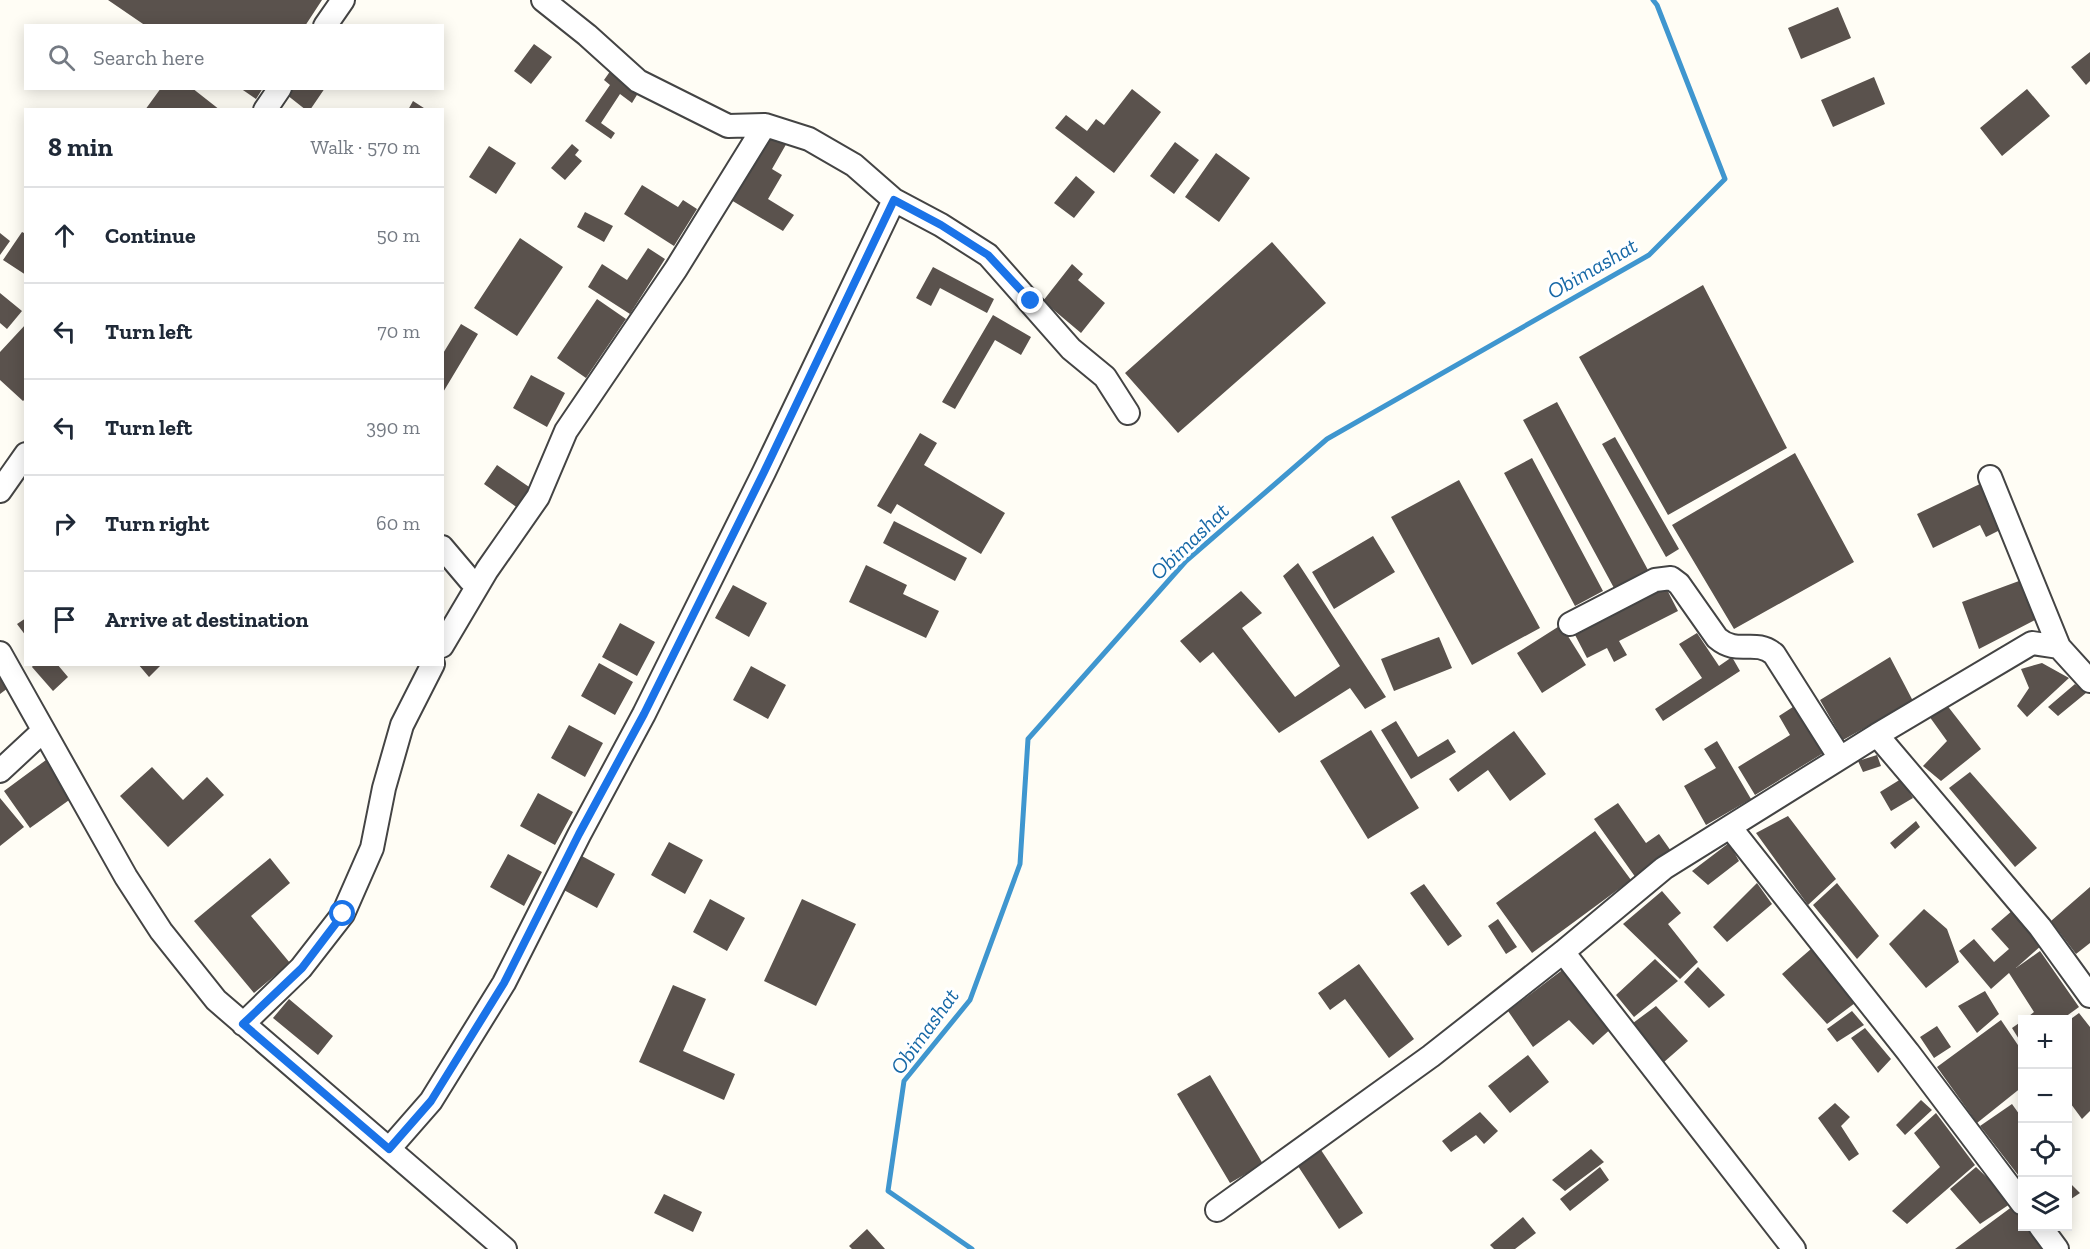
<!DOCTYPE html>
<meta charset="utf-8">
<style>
body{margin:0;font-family:"Zilla Slab",serif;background:#f2f2f3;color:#1f2937}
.controls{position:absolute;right:18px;bottom:18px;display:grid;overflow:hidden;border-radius:0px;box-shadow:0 3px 15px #0003}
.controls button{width:54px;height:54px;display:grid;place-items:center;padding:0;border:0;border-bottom:2px solid #e0e1e3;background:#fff;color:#1f2937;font:30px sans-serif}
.stop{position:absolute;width:18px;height:18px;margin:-14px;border:4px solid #1a73e8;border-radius:50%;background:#fff}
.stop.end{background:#1a73e8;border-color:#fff;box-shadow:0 2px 6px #0008}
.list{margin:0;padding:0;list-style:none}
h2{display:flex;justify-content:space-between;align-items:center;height:78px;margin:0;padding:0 24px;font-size:26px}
h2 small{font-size:20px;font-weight:400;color:#747a83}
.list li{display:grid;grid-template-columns:39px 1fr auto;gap:18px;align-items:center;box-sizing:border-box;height:96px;padding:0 24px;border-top:2px solid #e0e1e3}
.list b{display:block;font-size:22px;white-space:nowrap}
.list em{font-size:20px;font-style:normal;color:#747a83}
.icon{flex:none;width:33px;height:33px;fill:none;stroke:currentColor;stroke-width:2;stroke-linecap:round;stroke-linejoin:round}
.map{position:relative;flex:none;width:2090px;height:1249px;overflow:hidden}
.search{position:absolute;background:#fff;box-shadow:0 3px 15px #0003;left:24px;top:24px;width:420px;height:66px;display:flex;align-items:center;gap:15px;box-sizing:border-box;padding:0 21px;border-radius:0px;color:#747a83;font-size:22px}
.panel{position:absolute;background:#fff;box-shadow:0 3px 15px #0003;left:24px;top:108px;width:420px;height:558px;border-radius:0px}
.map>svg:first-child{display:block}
</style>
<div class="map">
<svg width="2090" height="1249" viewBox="0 0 2090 1249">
<rect width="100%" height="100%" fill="#fffdf5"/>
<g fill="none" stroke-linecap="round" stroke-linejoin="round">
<path stroke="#3f96cf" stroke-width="5" d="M 972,1249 L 888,1191 L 904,1081 L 970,1000 L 1020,864 L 1028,739 L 1186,561 L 1327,439 L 1649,255 L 1725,179 L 1657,5 L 1653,0"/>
</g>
<path fill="#5a524d" d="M 108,0 L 322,0 L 305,26 L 146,26 Z
M 1838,7 L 1851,38 L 1801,59 L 1788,28 Z
M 534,44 L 552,57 L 531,84 L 514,71 Z
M 2090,52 L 2090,81 L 2086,85 L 2071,67 Z
M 611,70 L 640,90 L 632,103 L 620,94 L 601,123 L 615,133 L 611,139 L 585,121 L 610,85 L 604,80 Z
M 1874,77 L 1885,104 L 1833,127 L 1821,100 Z
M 161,88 L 192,88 L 220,110 L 145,110 Z
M 240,88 L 263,88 L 256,99 Z
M 292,88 L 325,88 L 310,110 L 306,110 L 287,95 Z
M 1132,89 L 1161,112 L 1114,173 L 1055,128 L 1066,115 L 1087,131 L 1096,119 L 1104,125 Z
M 2027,89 L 2050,116 L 2002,156 L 1980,128 Z
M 413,101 L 427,110 L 408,110 Z
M 772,132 L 788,141 L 772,169 L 782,175 L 768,199 L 794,215 L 783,231 L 731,200 Z
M 1175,142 L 1199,160 L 1174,194 L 1150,176 Z
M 572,144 L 579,150 L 575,155 L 582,161 L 565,180 L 551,168 Z
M 489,146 L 516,163 L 496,194 L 469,177 Z
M 1216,153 L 1250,178 L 1219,222 L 1185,197 Z
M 1076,176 L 1095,192 L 1074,218 L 1054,203 Z
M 642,185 L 678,207 L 683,200 L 697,209 L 674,246 L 624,214 Z
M 585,212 L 613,226 L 604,242 L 577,227 Z
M 22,232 L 26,234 L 26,275 L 3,260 Z
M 0,233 L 10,241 L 0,255 Z
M 520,238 L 563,267 L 517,336 L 474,308 Z
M 1272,242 L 1326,303 L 1178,433 L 1125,373 Z
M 648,248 L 665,259 L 630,314 L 588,287 L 602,264 L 627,280 Z
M 1072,264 L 1083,274 L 1078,280 L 1105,303 L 1081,333 L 1043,301 Z
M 933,267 L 994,299 L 987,313 L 940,288 L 931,306 L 916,298 Z
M 1703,285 L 1787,448 L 1668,515 L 1579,357 Z
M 0,293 L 22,311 L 7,329 L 0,323 Z
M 597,299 L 626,319 L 586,378 L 557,358 Z
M 993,315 L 1031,337 L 1021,355 L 995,340 L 955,409 L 942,402 Z
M 26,324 L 26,398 L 23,401 L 0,380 L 0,352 Z
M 461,324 L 478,334 L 442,394 L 442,355 Z
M 531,375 L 565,393 L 547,427 L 513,408 Z
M 1557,402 L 1648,570 L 1614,588 L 1523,420 Z
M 920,433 L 937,443 L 924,465 L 1005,513 L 981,554 L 897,504 L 891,514 L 877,506 Z
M 1615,437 L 1679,549 L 1666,557 L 1602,444 Z
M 1795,453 L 1854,562 L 1734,629 L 1672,525 Z
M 1532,458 L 1603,591 L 1575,606 L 1504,473 Z
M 497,465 L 535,491 L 522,511 L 484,484 Z
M 1459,480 L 1540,628 L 1472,665 L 1391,517 Z
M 1982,483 L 2004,528 L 1986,537 L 1980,525 L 1933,548 L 1917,514 Z
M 894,521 L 967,558 L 955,581 L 883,543 Z
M 1373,536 L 1395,572 L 1334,609 L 1312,572 Z
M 1298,563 L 1386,697 L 1365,709 L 1350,688 L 1279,733 L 1213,652 L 1200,663 L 1180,641 L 1241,591 L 1262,613 L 1242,628 L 1295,697 L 1340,666 L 1283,576 Z
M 866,565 L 907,585 L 903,594 L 939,611 L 926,638 L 849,602 Z
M 2019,581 L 2037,619 L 1979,649 L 1962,602 Z
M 1664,584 L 1678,611 L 1619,641 L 1627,655 L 1614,662 L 1607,648 L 1587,658 L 1573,631 Z
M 733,585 L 767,603 L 749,637 L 715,618 Z
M 26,618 L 26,636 L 17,624 Z
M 620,623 L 655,642 L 637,676 L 602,657 Z
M 1561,625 L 1586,665 L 1542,693 L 1517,653 Z
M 1697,633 L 1719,666 L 1732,657 L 1740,671 L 1663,721 L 1655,709 L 1702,678 L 1679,644 Z
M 1439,637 L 1452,668 L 1394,691 L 1381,659 Z
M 1890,657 L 1913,701 L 1843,740 L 1820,700 Z
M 599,663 L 633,682 L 615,715 L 581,696 Z
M 2042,663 L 2069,678 L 2027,717 L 2017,706 L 2029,688 L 2021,669 Z
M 34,664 L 57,664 L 68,677 L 53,691 L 32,667 Z
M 138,664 L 162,664 L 149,677 Z
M 751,666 L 786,685 L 768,719 L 733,700 Z
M 0,669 L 12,685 L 0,694 Z
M 2075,684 L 2086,693 L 2058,716 L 2048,707 Z
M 1946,704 L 1981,749 L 1941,781 L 1923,766 L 1947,741 L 1929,716 Z
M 1796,705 L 1825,752 L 1755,795 L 1738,767 L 1790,735 L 1779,716 Z
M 1396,721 L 1418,757 L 1448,739 L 1456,752 L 1411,779 L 1381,730 Z
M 569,725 L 603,743 L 585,777 L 551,758 Z
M 1371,730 L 1419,808 L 1368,839 L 1320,761 Z
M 1514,731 L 1546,774 L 1510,801 L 1488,770 L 1458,792 L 1449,779 Z
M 1717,741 L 1751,799 L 1706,825 L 1684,786 L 1716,768 L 1704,749 Z
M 1877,755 L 1881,766 L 1863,772 L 1858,761 Z
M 46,760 L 72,798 L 30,828 L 4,791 Z
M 152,767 L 183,800 L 207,777 L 224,795 L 168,847 L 120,796 Z
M 1970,772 L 2037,848 L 2015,867 L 1949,788 Z
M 1901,779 L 1913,798 L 1891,811 L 1880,792 Z
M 538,793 L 573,812 L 555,845 L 520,826 Z
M 0,798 L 24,827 L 0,846 Z
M 1618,803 L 1646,843 L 1659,834 L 1671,851 L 1636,878 L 1594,819 Z
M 1788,816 L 1836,879 L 1808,905 L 1756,833 Z
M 1916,821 L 1920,827 L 1895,849 L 1890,843 Z
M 1595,831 L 1631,880 L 1532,953 L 1496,903 Z
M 669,842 L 703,860 L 685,894 L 651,875 Z
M 1729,843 L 1739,861 L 1708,885 L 1692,871 Z
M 508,854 L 542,872 L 524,906 L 490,887 Z
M 580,855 L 615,874 L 597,908 L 562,889 Z
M 270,858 L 290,883 L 251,916 L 290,963 L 254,993 L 194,921 Z
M 1757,883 L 1772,904 L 1727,942 L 1713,927 Z
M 1837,883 L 1879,936 L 1857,959 L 1813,905 Z
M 1424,884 L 1462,936 L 1448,946 L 1410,893 Z
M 2090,887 L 2090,943 L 2076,954 L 2051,921 Z
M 1662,891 L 1681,913 L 1668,924 L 1698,962 L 1680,979 L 1623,924 Z
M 710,899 L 745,918 L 727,951 L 693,932 Z
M 802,899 L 856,924 L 816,1006 L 764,981 Z
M 1924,909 L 1947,929 L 1959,962 L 1926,988 L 1889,944 Z
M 2013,910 L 2042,945 L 2016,968 L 2040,951 L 2079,1007 L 2061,1020 L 2024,1020 L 2034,1012 L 2009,973 L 1991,989 L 1959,951 L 1974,939 L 1994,962 L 2009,949 L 1991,929 Z
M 1498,919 L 1517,947 L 1506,954 L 1488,926 Z
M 1811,949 L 1855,1003 L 1827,1024 L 1782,974 Z
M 1655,959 L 1678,981 L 1634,1017 L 1616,995 Z
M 1359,964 L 1414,1039 L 1389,1058 L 1345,999 L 1330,1010 L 1318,993 Z
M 1698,967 L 1725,995 L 1709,1008 L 1684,982 Z
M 1565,968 L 1614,1026 L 1593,1045 L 1569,1020 L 1533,1047 L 1508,1011 Z
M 673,985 L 706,999 L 683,1051 L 735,1074 L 724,1100 L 639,1062 Z
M 1985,991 L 1999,1014 L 1977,1033 L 1958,1006 Z
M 289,999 L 333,1036 L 318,1055 L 273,1018 Z
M 1656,1006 L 1688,1041 L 1664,1062 L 1633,1023 Z
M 1852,1011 L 1864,1025 L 1837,1042 L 1827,1029 Z
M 2079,1013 L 2090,1027 L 2090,1111 L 2082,1119 L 2068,1100 L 2068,1021 Z
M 2001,1020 L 2022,1051 L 2022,1087 L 1977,1123 L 1937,1067 Z
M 2022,1021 L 2022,1044 L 2012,1028 Z
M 1937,1026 L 1951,1047 L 1934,1058 L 1920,1037 Z
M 1865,1028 L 1891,1059 L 1878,1073 L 1851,1038 Z
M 1528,1055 L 1549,1082 L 1510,1113 L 1488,1086 Z
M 1210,1075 L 1263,1164 L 1230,1183 L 1177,1094 Z
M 1921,1100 L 1932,1110 L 1905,1135 L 1896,1125 Z
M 1835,1103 L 1850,1117 L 1841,1126 L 1859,1154 L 1849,1161 L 1818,1118 Z
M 2012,1104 L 2022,1118 L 2022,1180 L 1980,1126 Z
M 1480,1112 L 1498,1131 L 1484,1144 L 1476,1135 L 1451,1152 L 1442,1141 Z
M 1936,1113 L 1975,1165 L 1907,1224 L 1892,1211 L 1940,1167 L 1914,1133 Z
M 1319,1147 L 1363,1213 L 1339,1229 L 1296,1163 Z
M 1591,1149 L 1604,1162 L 1565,1191 L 1552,1180 Z
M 1600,1167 L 1609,1180 L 1570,1211 L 1560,1199 Z
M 1976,1167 L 2013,1202 L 1980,1224 L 1950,1189 Z
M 2068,1181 L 2080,1193 L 2068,1201 Z
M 664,1194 L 702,1212 L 693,1232 L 654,1213 Z
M 2013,1206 L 2022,1218 L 2022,1226 L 2029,1226 L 2046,1249 L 1955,1249 Z
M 1523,1217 L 1536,1233 L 1515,1249 L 1494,1249 L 1490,1245 Z
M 867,1229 L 885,1249 L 852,1249 L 849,1246 Z"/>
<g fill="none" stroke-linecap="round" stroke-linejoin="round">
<defs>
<path id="street" d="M 543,0 L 587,35 L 638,81 L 728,126 L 765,125 L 809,139 L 854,165 L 894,200 L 941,225 L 988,255 L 1071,349 L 1105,377 L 1128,413
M 325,26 L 343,0
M 265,110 L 280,88
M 1990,477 L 2059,647
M 0,491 L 26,454
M 442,547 L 470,580
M 1570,624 L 1655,580 L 1671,578 L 1679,584 L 1717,638 C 1738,656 1754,638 1774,654 L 1840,758
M 442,646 L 487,570 L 538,497 L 566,431 L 676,269 L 765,125
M 0,653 L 126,877 L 161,931 L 216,1000 L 505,1249
M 1877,735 L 2040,927 L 2090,996
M 0,771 L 43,731
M 1730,827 L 1908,1052 L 2022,1203
M 1563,952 L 1794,1249
M 243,1024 L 301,968 L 343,914 L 372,848 L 384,788 L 402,725 L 433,664
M 389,1149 L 431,1101 L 504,983 L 579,835 L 644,714 L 764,472 L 894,200
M 1217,1210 L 1431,1056 L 1563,952 L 1664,868 L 1877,735 L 2032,643 L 2059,647 L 2090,681
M 2040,1226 L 2057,1249"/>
</defs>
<use href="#street" stroke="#444" stroke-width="26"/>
<use href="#street" stroke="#fff" stroke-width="22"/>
</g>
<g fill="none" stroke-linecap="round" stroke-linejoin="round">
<path stroke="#1a73e8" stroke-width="8" d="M 343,914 L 302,968 L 243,1024 L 389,1149 L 431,1101 L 504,983 L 579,834 L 644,714 L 764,472 L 894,200 L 941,225 L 988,255 L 1031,301"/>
</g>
<g text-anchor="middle" stroke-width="6" stroke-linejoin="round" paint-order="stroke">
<g font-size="22" font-style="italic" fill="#1768a6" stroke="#fff">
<text transform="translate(1592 268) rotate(-30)" y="8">Obimashat</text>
<text transform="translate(1189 541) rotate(-44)" y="8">Obimashat</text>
<text transform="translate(924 1031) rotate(-54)" y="8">Obimashat</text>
</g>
</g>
</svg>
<div class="controls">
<button>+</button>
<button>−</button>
<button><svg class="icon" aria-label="locate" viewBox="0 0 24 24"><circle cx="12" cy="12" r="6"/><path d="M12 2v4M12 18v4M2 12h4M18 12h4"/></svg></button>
<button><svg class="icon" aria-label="layers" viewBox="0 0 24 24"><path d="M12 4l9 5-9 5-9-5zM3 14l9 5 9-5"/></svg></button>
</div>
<div class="stop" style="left:343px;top:914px"></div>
<div class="stop end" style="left:1031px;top:301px"></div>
<div class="search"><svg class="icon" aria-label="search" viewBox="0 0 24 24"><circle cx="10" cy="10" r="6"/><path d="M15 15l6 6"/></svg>Search here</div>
<section class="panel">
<h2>8 min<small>Walk · 570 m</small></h2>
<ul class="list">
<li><svg class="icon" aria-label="ahead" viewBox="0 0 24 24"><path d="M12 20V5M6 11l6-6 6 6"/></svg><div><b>Continue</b></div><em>50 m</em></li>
<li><svg class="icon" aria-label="left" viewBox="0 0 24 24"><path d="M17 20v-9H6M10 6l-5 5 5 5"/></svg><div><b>Turn left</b></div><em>70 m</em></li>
<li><svg class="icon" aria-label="left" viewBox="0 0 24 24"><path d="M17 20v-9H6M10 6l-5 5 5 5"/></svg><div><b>Turn left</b></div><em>390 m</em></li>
<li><svg class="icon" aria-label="right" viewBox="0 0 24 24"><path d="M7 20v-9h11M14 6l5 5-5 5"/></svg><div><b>Turn right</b></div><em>60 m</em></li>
<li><svg class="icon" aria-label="arrive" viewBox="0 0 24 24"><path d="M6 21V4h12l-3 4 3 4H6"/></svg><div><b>Arrive at destination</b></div></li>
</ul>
</section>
</div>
